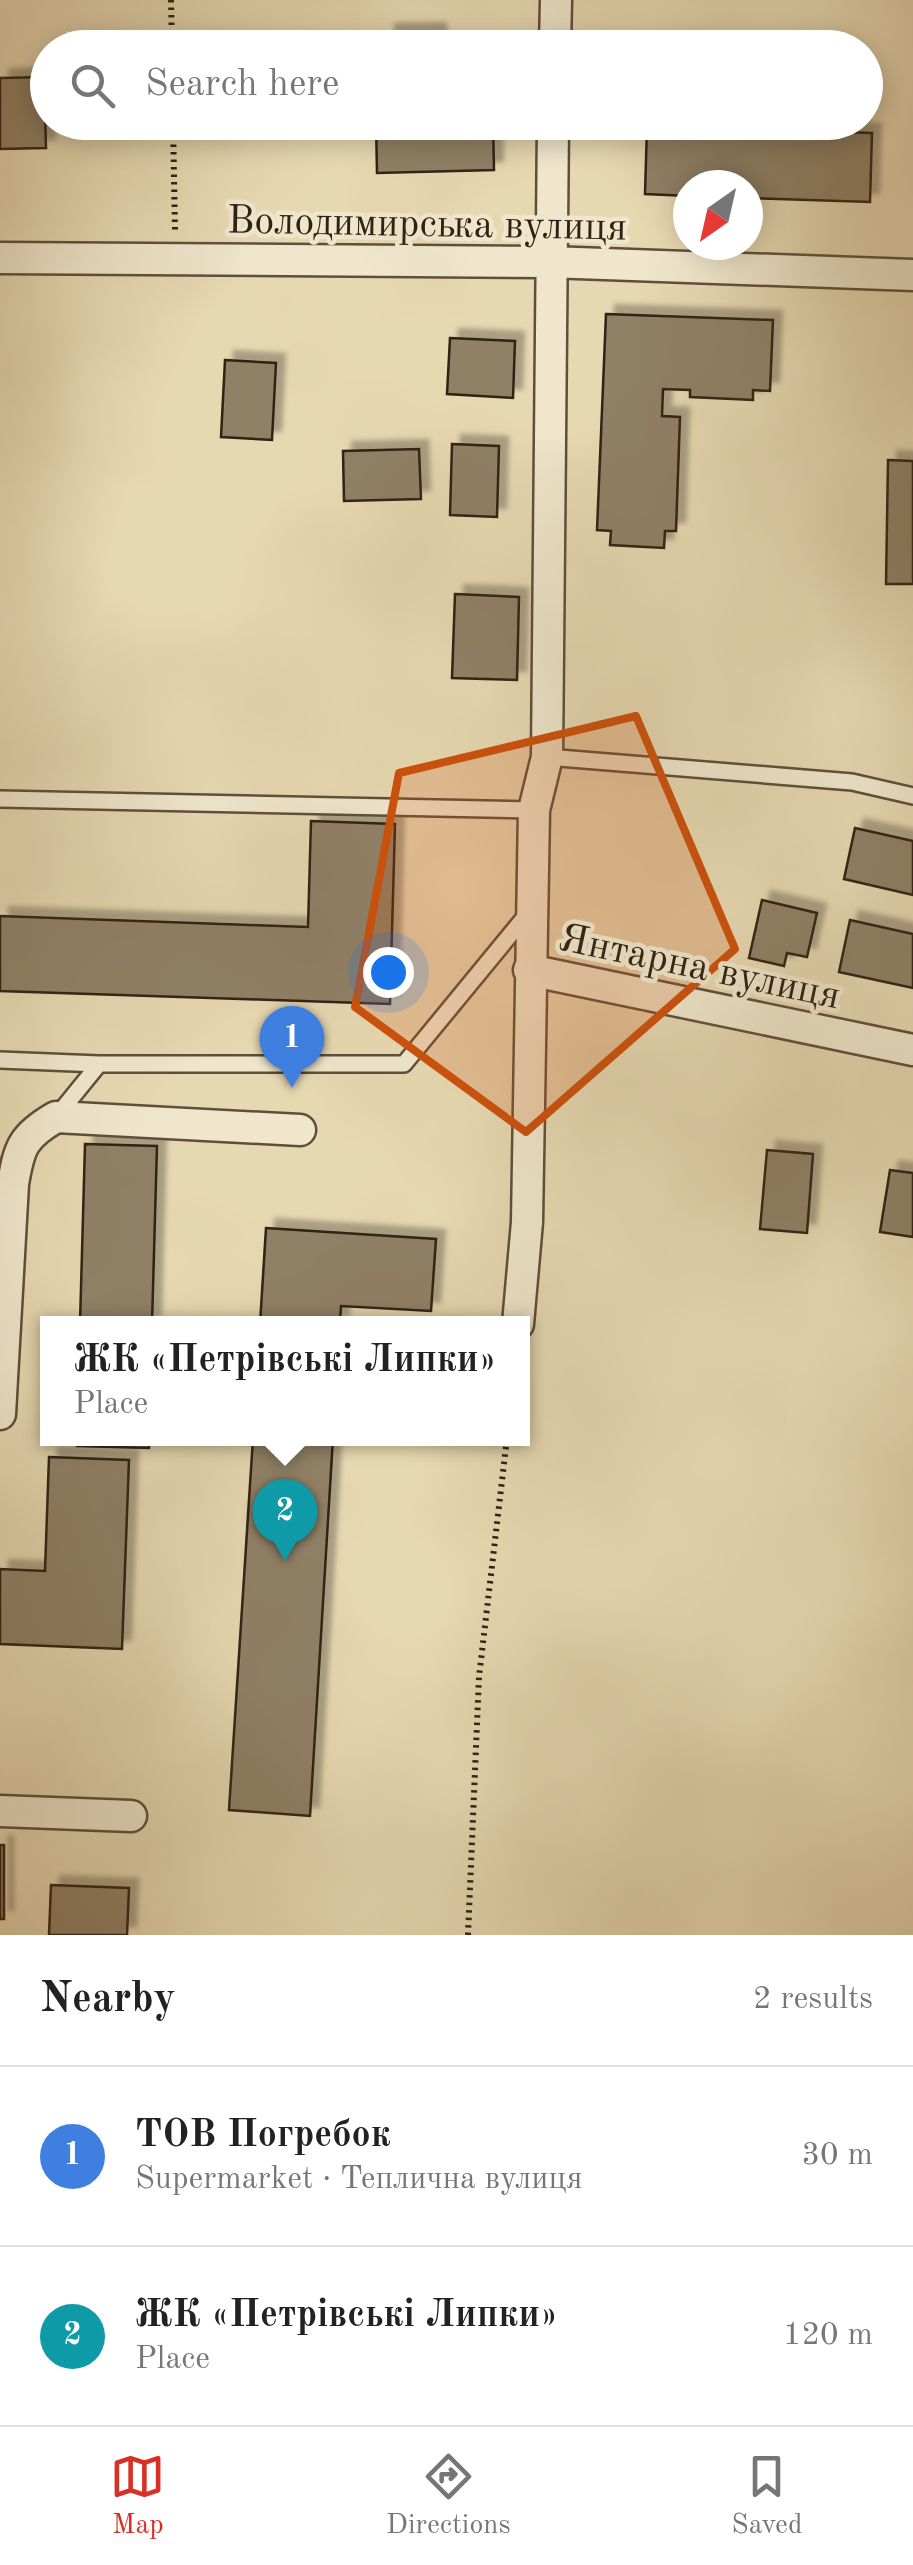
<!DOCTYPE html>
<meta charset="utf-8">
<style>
body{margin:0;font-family:"Old Standard TT",serif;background:#f2f2f2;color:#222}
.compass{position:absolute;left:673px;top:170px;width:90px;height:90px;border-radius:50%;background:#fff;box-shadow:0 5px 25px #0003;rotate:214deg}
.you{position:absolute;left:388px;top:972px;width:35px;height:35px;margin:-25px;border:8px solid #fff;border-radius:50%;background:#1a73e8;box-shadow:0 0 0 15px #1a73e833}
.badge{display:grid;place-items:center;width:65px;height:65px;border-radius:50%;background:#d93025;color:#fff;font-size:32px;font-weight:700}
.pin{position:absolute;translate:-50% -82px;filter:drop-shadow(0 2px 5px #0008)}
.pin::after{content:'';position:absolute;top:52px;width:35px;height:30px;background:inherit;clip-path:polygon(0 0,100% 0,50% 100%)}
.popup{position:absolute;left:40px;top:1316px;width:490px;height:130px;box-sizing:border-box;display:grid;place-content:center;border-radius:0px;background:#fff;filter:drop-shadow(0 2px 8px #0005);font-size:32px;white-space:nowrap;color:#767676}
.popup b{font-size:38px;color:#222}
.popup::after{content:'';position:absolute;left:50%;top:100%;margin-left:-20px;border:20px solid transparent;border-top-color:#fff}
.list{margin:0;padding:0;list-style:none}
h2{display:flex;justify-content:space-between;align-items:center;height:130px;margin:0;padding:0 40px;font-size:42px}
h2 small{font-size:32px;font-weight:400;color:#767676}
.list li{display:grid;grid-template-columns:65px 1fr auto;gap:30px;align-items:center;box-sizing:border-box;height:180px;padding:0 40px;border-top:2px solid #e0e0e0}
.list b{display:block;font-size:38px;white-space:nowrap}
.list p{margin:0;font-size:32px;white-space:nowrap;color:#767676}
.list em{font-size:32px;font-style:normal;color:#767676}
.icon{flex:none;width:55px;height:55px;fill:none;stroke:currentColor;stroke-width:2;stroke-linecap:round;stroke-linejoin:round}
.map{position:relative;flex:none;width:913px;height:1935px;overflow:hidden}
.search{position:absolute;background:#fff;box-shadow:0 5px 25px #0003;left:30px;right:30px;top:30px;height:110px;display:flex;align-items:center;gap:25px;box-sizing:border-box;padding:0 35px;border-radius:55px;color:#767676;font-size:38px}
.sheet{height:490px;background:#fff}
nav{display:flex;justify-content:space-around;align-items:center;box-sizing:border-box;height:140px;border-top:2px solid #e0e0e0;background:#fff;font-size:28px;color:#767676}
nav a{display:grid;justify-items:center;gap:5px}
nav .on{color:#d93025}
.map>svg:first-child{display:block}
</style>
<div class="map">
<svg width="913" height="1935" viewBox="0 0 913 1935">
<defs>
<filter id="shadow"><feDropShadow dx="9" dy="-9" stdDeviation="2.5" flood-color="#0004"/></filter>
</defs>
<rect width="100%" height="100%" fill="#e6d8b1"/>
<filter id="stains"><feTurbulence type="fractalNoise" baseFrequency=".002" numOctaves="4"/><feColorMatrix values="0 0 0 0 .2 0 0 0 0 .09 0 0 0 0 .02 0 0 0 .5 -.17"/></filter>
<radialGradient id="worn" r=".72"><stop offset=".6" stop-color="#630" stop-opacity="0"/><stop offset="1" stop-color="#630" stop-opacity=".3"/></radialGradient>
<path fill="#8f8066" stroke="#302114" stroke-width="2.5" filter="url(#shadow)" d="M 437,32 L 438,48 L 387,48 L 386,33 Z
M 44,77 L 46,148 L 0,149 L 0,78 Z
M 376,122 L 493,122 L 494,170 L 377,173 Z
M 647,126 L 872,133 L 870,202 L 748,198 L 748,185 L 688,185 L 688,196 L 645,194 Z
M 606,314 L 773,320 L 770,391 L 753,390 L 753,400 L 690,397 L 690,390 L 663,389 L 662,416 L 680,417 L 676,531 L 665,531 L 664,548 L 610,545 L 611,531 L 597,530 Z
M 450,338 L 515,341 L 513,398 L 447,394 Z
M 225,360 L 276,363 L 272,440 L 221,437 Z
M 452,444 L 499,446 L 497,517 L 450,515 Z
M 419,449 L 421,499 L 344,501 L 343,451 Z
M 888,460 L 913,461 L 913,584 L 886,584 Z
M 455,594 L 519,597 L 517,680 L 452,678 Z
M 311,821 L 395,824 L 390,1004 L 0,991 L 0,916 L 308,927 Z
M 855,828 L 913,841 L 913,895 L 844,879 Z
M 762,900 L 817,913 L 807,957 L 787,953 L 784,966 L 749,958 Z
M 850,920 L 913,934 L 913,988 L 839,972 Z
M 85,1144 L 157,1146 L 152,1324 L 80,1324 Z
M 767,1150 L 813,1154 L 807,1233 L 760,1229 Z
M 890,1170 L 913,1173 L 913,1237 L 880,1232 Z
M 266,1228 L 436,1239 L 431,1311 L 341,1306 L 340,1324 L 260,1324 Z
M 77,1438 L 149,1438 L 149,1448 L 77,1446 Z
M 253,1438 L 333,1438 L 310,1816 L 229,1810 Z
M 49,1457 L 129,1460 L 122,1649 L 0,1644 L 0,1569 L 45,1571 Z
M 0,1845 L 4,1845 L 4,1919 L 0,1919 Z
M 51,1885 L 129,1888 L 127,1935 L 49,1935 Z"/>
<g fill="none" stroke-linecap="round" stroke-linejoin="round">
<defs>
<path id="service" d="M 547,757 L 852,782 L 913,796
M 0,799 L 534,810
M 0,1060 L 99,1064 L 404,1064 L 529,912
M 56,1117 L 99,1064"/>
<path id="minor" d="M 555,48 L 556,0
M 0,258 L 549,262 L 913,275
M 529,970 L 913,1050
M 518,1324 L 527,1222 L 534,810 L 547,757 L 553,122
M 0,1414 L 13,1184 C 19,1147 23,1136 56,1117 L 300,1130
M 0,1811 L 131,1816"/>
</defs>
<use href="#service" stroke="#5e4f3b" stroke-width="20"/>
<use href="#minor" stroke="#5e4f3b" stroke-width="35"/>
<path stroke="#302114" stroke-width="6" stroke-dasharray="2.5 5" stroke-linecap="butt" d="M 171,0 L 172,48
M 173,122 L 175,231
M 468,1935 L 479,1677 L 507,1438"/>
<use href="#service" stroke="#efe6cc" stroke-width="15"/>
<use href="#minor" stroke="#efe6cc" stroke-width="30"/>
</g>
<path fill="#cc510d" fill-opacity="0.2" stroke="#cc510d" stroke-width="8" stroke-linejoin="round" d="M 636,716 L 735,949 L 526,1132 L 355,1007 L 399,773 Z"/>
<g text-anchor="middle" stroke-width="9" stroke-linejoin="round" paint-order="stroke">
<g font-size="40" fill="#302114" stroke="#efe6cc">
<text transform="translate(427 222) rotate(1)" y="14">Володимирська вулиця</text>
<text transform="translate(700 965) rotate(12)" y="14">Янтарна вулиця</text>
</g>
</g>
<rect width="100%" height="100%" filter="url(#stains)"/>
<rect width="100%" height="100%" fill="url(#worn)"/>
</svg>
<svg class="compass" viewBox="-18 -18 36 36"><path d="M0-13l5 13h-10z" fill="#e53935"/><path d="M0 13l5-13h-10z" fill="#767676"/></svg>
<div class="you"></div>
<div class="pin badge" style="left:292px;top:1088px;background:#3f7fe0">1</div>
<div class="pin badge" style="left:285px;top:1561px;background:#0f9aa8">2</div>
<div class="popup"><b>ЖК «Петрівські Липки»</b>Place</div>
<div class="search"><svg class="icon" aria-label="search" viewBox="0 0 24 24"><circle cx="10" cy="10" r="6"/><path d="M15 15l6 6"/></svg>Search here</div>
</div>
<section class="sheet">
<h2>Nearby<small>2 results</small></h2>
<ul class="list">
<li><span class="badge" style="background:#3f7fe0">1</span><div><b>ТОВ Погребок</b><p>Supermarket · Теплична вулиця</p></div><em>30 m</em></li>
<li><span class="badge" style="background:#0f9aa8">2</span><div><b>ЖК «Петрівські Липки»</b><p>Place</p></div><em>120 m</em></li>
</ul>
</section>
<nav>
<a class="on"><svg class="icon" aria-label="map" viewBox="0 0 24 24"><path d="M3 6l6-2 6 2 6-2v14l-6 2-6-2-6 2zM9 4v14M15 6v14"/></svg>Map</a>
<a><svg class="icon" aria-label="directions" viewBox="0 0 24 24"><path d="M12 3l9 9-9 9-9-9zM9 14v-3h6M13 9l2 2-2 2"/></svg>Directions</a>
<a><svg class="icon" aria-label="saved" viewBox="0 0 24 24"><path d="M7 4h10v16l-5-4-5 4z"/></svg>Saved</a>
</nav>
